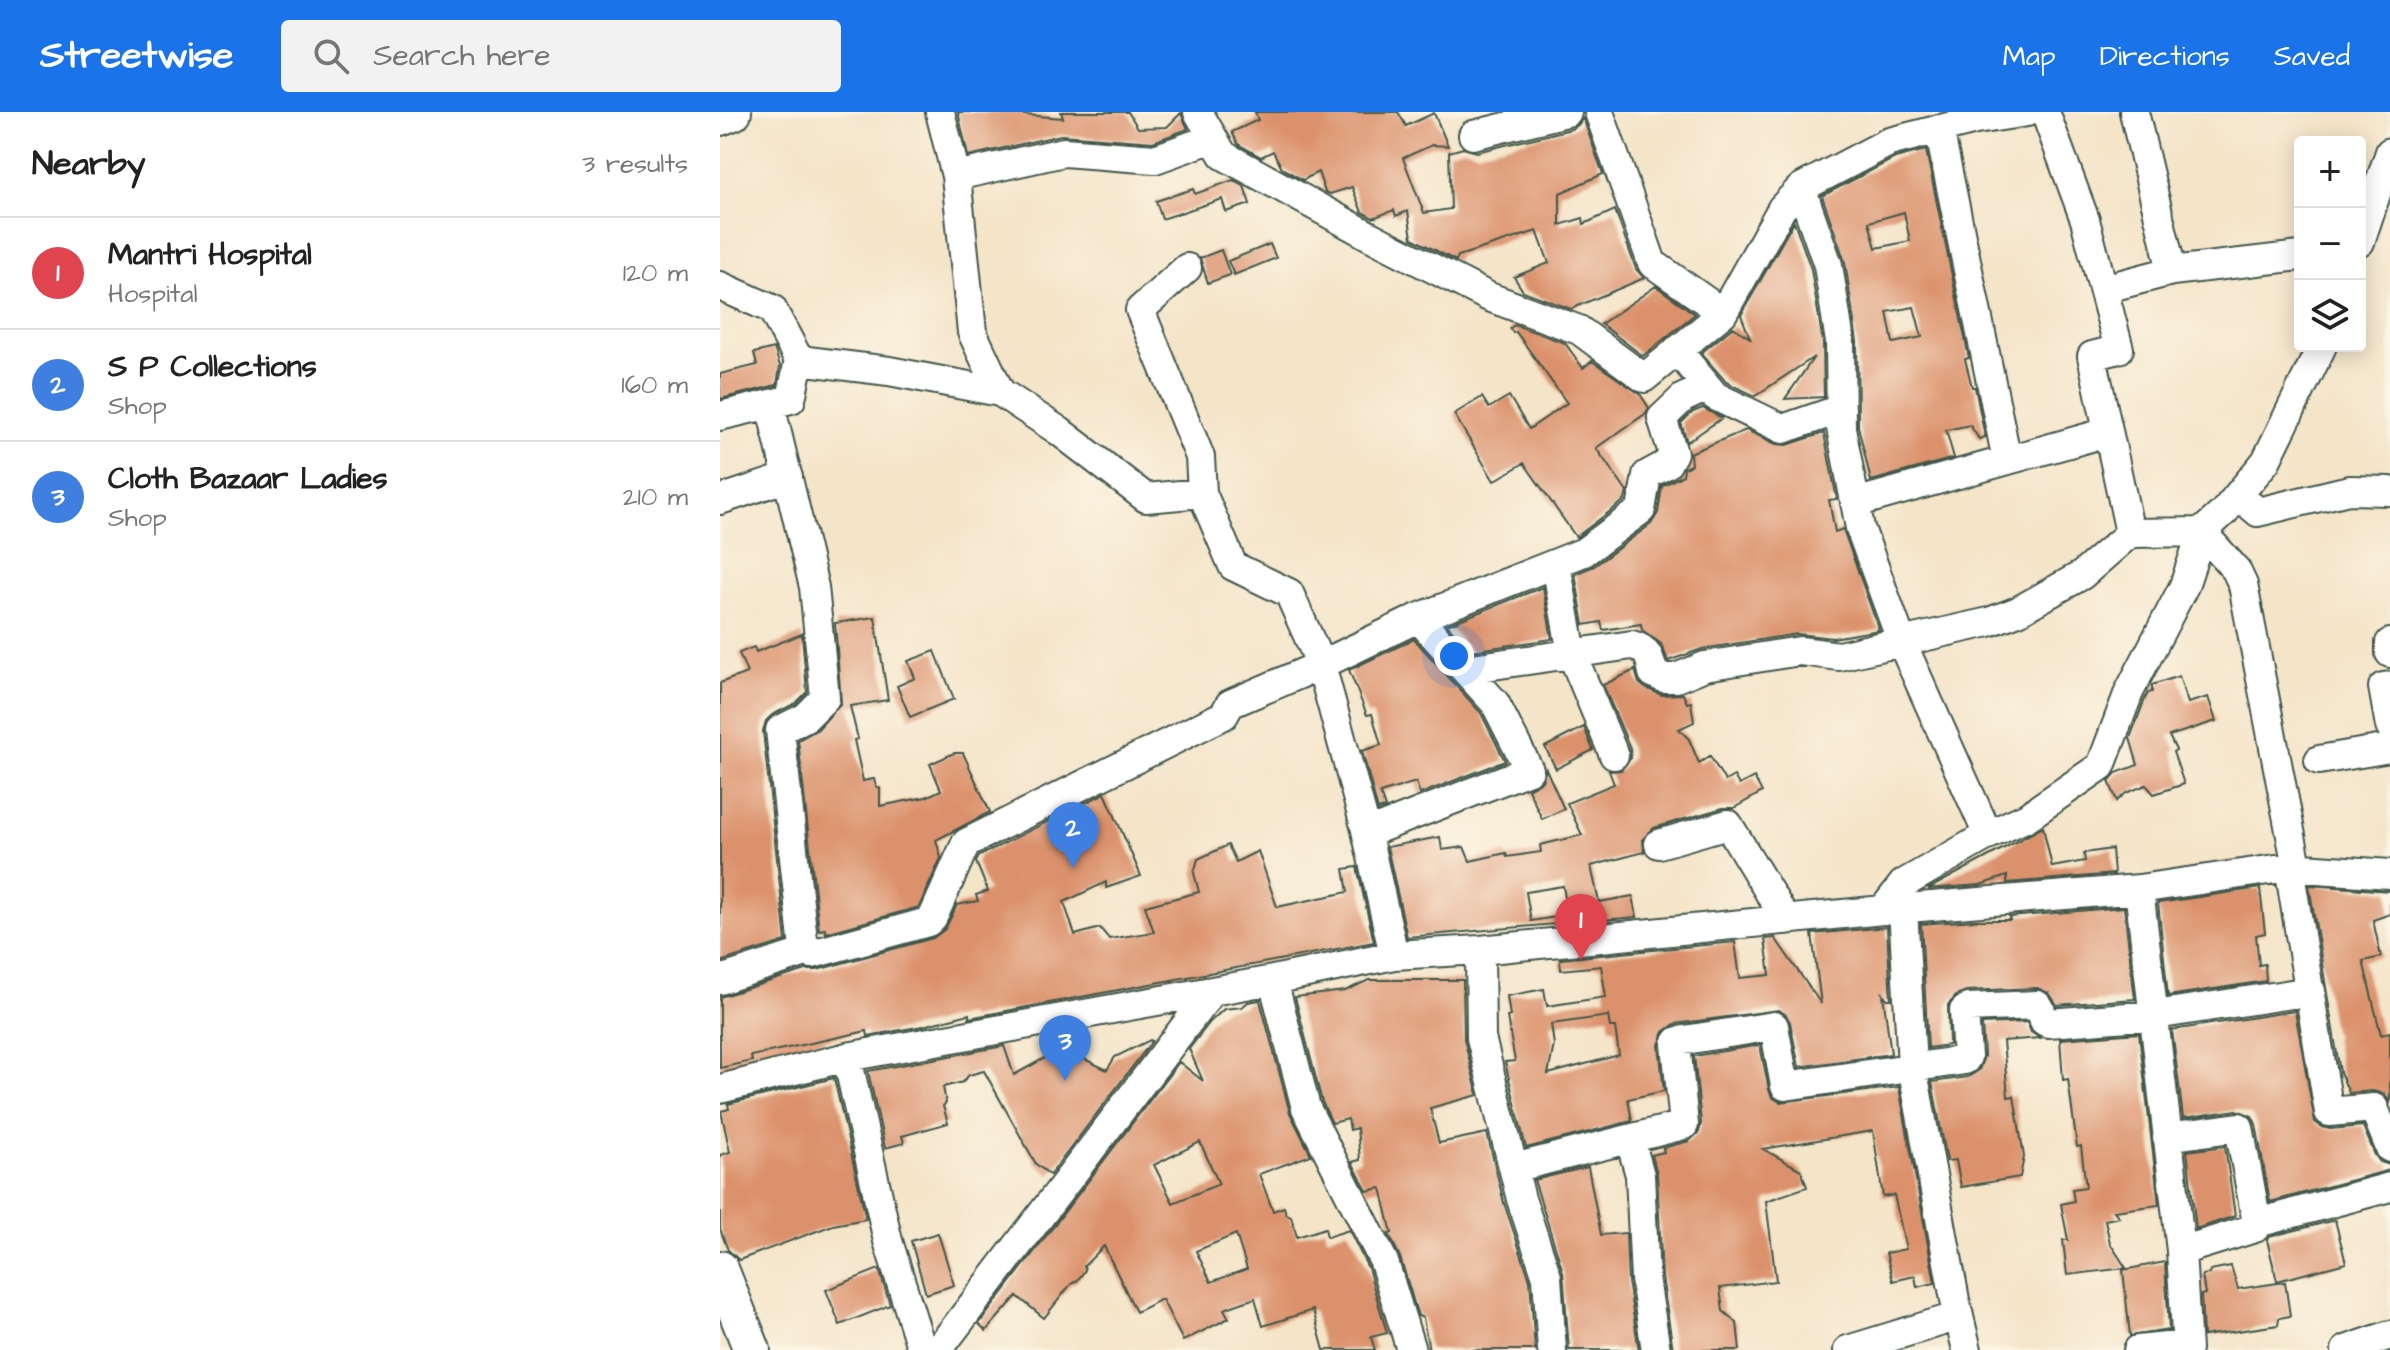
<!DOCTYPE html>
<meta charset="utf-8">
<style>
body{margin:0;font-family:"Architects Daughter",sans-serif;background:#f2f2f2;color:#222}
.controls{position:absolute;right:24px;top:24px;display:grid;overflow:hidden;border-radius:8px;box-shadow:0 4px 20px #0003}
.controls button{width:72px;height:72px;display:grid;place-items:center;padding:0;border:0;border-bottom:2px solid #e0e0e0;background:#fff;color:#222;font:40px sans-serif}
.you{position:absolute;left:734px;top:544px;width:28px;height:28px;margin:-20px;border:6px solid #fff;border-radius:50%;background:#1a73e8;box-shadow:0 0 0 12px #1a73e833}
.badge{display:grid;place-items:center;width:52px;height:52px;border-radius:50%;background:#1a73e8;color:#fff;font-size:26px;font-weight:700}
.pin{position:absolute;translate:-50% -66px;filter:drop-shadow(0 2px 4px #0008)}
.pin::after{content:'';position:absolute;top:42px;width:28px;height:24px;background:inherit;clip-path:polygon(0 0,100% 0,50% 100%)}
.list{margin:0;padding:0;list-style:none}
h2{display:flex;justify-content:space-between;align-items:center;height:104px;margin:0;padding:0 32px;font-size:34px}
h2 small{font-size:26px;font-weight:400;color:#767676}
.list li{display:grid;grid-template-columns:52px 1fr auto;gap:24px;align-items:center;box-sizing:border-box;height:112px;padding:0 32px;border-top:2px solid #e0e0e0}
.list b{display:block;font-size:30px;white-space:nowrap}
.list p{margin:0;font-size:26px;white-space:nowrap;color:#767676}
.list em{font-size:26px;font-style:normal;color:#767676}
.icon{flex:none;width:44px;height:44px;fill:none;stroke:currentColor;stroke-width:2;stroke-linecap:round;stroke-linejoin:round}
.map{position:relative;flex:none;width:1670px;height:1238px;overflow:hidden}
header{display:flex;align-items:center;gap:48px;box-sizing:border-box;height:112px;padding:0 40px;background:#1a73e8;color:#fff}
header strong{font-size:38px}
nav{display:flex;gap:44px;margin-inline-start:auto;font-size:28px}
.search{width:560px;height:72px;background:#f2f2f2;display:flex;align-items:center;gap:20px;box-sizing:border-box;padding:0 28px;border-radius:8px;color:#767676;font-size:30px}
main{display:flex}
aside{flex:1;background:#fff}
.map>svg:first-child{display:block}
</style>
<header>
<strong>Streetwise</strong>
<div class="search"><svg class="icon" aria-label="search" viewBox="0 0 24 24"><circle cx="10" cy="10" r="6"/><path d="M15 15l6 6"/></svg>Search here</div>
<nav><a>Map</a><a>Directions</a><a>Saved</a></nav>
</header>
<main>
<aside>
<h2>Nearby<small>3 results</small></h2>
<ul class="list">
<li><span class="badge" style="background:#e0444e">1</span><div><b>Mantri Hospital</b><p>Hospital</p></div><em>120 m</em></li>
<li><span class="badge" style="background:#3f7fe0">2</span><div><b>S P Collections</b><p>Shop</p></div><em>160 m</em></li>
<li><span class="badge" style="background:#3f7fe0">3</span><div><b>Cloth Bazaar Ladies</b><p>Shop</p></div><em>210 m</em></li>
</ul>
</aside>
<div class="map">
<svg width="1670" height="1238" viewBox="0 0 1670 1238">
<rect width="100%" height="100%" fill="#fcf5e5"/>
<filter id="ink" filterUnits="userSpaceOnUse"><feTurbulence type="fractalNoise" baseFrequency=".0125" numOctaves="2"/><feDisplacementMap in="SourceGraphic" scale="16" xChannelSelector="R" yChannelSelector="G"/><feConvolveMatrix kernelMatrix="1 2 1 2 8 2 1 2 1" color-interpolation-filters="sRGB"/></filter>
<filter id="wash" filterUnits="userSpaceOnUse"><feTurbulence type="fractalNoise" baseFrequency=".006" numOctaves="4" result="noise"/><feDisplacementMap in="SourceGraphic" scale="32" xChannelSelector="R" yChannelSelector="G"/><feGaussianBlur stdDeviation="1.8" result="paint"/><feColorMatrix in="noise" values="0 0 0 0 0 0 0 0 0 0 0 0 0 0 0 0 0 1.4 0 .05"/><feComposite in="paint" operator="in"/></filter>
<g filter="url(#wash)">
<rect width="100%" height="100%" fill="#f4e4c8"/>
<g id="blocks">
<path fill="#db926c" fill-rule="evenodd" d="M 238,0 L 302,0 L 304,3 L 343,6 L 341,0 L 408,0 L 418,16 L 447,15 L 461,1 L 468,17 L 433,30 L 341,23 L 248,44 Z
M 535,0 L 678,0 L 686,14 L 714,1 L 728,34 L 712,33 L 683,46 L 704,101 L 731,97 L 729,40 L 743,36 L 757,40 L 851,17 L 858,13 L 863,6 L 883,62 L 840,81 L 840,113 L 863,106 L 864,112 L 895,98 L 916,157 L 924,166 L 851,197 L 803,179 L 794,165 L 829,151 L 817,119 L 738,144 L 736,149 L 692,126 L 688,99 L 676,104 L 674,98 L 653,106 L 642,100 L 632,75 L 610,82 L 605,80 L 598,60 L 583,68 L 562,56 L 553,39 L 541,45 L 518,32 L 512,20 L 538,8 Z
M 1206,38 L 1249,246 L 1245,247 L 1252,275 L 1255,275 L 1265,325 L 1259,327 L 1250,313 L 1226,318 L 1234,346 L 1151,369 L 1138,314 L 1137,230 L 1125,150 L 1102,84 L 1175,46 ZM 1184,100 L 1190,129 L 1156,136 L 1149,110 ZM 1194,195 L 1202,225 L 1173,231 L 1167,200 Z
M 513,68 L 524,74 L 530,92 L 506,100 L 502,87 L 442,107 L 436,89 L 473,77 L 475,82 Z
M 1074,109 L 1091,157 L 1103,231 L 1104,285 L 1065,287 L 1094,245 L 1035,284 L 1006,270 L 981,241 L 1013,215 L 1030,226 L 1021,203 Z
M 550,132 L 556,146 L 514,163 L 508,149 Z
M 501,138 L 510,163 L 488,171 L 480,146 Z
M 936,174 L 975,202 L 923,244 L 881,212 Z
M 795,213 L 845,231 L 863,256 L 872,249 L 920,282 L 929,296 L 925,302 L 876,336 L 907,380 L 905,388 L 856,425 L 804,351 L 774,369 L 734,302 L 762,285 L 769,296 L 789,284 L 809,317 L 847,291 L 796,220 L 793,221 L 790,216 Z
M 54,236 L 60,254 L 57,273 L 0,287 L 0,262 L 37,253 L 34,241 Z
M 983,296 L 1002,306 L 967,330 L 961,311 L 973,300 Z
M 1026,318 L 1056,332 L 1067,333 L 1104,321 L 1117,387 L 1109,388 L 1115,420 L 1123,417 L 1159,518 L 1113,526 L 1077,522 L 982,537 L 948,549 L 941,532 L 922,518 L 921,512 L 883,518 L 881,510 L 864,513 L 855,462 L 874,454 L 931,412 L 938,401 L 942,374 L 963,363 L 964,356 L 971,353 L 970,341 Z
M 823,475 L 832,527 L 751,539 L 727,513 Z
M 155,505 L 168,588 L 130,594 L 138,627 L 134,628 L 143,669 L 154,667 L 156,674 L 160,676 L 160,694 L 206,685 L 221,678 L 210,652 L 234,641 L 243,641 L 270,700 L 216,728 L 221,746 L 199,795 L 106,821 L 105,817 L 99,818 L 78,628 L 98,617 L 121,591 L 115,511 Z
M 82,522 L 87,580 L 76,591 L 52,603 L 46,609 L 43,619 L 66,829 L 0,850 L 0,571 L 27,561 L 19,541 L 34,535 L 36,540 Z
M 694,527 L 761,601 L 785,649 L 700,682 L 696,670 L 660,681 L 665,696 L 658,698 L 642,639 L 661,633 L 652,602 L 647,603 L 629,558 Z
M 215,539 L 234,587 L 190,605 L 177,574 L 195,566 L 188,549 Z
M 915,558 L 919,571 L 925,576 L 942,583 L 963,582 L 967,591 L 971,590 L 974,610 L 959,617 L 969,627 L 979,651 L 990,644 L 1005,669 L 1014,664 L 1019,673 L 1034,665 L 1042,680 L 1014,696 L 1003,696 L 934,716 L 923,727 L 924,740 L 871,754 L 879,790 L 913,784 L 917,805 L 687,825 L 667,735 L 720,725 L 722,738 L 744,735 L 750,749 L 786,741 L 787,745 L 821,740 L 820,733 L 862,723 L 847,691 L 894,672 L 889,659 L 901,658 L 911,646 L 910,636 L 883,573 ZM 843,774 L 848,803 L 811,809 L 806,780 Z
M 1459,564 L 1468,591 L 1488,585 L 1496,609 L 1449,624 L 1456,638 L 1453,640 L 1464,672 L 1434,682 L 1426,673 L 1406,681 L 1397,689 L 1389,669 L 1396,661 L 1418,653 L 1410,626 L 1425,587 L 1428,581 L 1432,580 L 1432,573 Z
M 864,615 L 873,638 L 836,657 L 825,635 Z
M 826,657 L 844,697 L 822,707 L 808,677 L 822,669 Z
M 385,681 L 421,764 L 386,776 L 386,770 L 344,790 L 355,823 L 380,816 L 389,827 L 434,820 L 425,794 L 479,780 L 474,761 L 478,747 L 508,733 L 516,750 L 538,739 L 557,795 L 628,780 L 624,757 L 637,755 L 654,830 L 249,906 L 249,902 L 203,914 L 148,924 L 147,919 L 31,944 L 32,949 L 0,956 L 0,885 L 86,858 L 97,858 L 213,826 L 225,817 L 237,793 L 258,789 L 256,783 L 268,779 L 256,750 L 259,744 Z
M 1323,715 L 1332,755 L 1365,749 L 1364,741 L 1392,737 L 1394,762 L 1287,771 L 1287,764 L 1260,773 L 1208,777 Z
M 1589,773 L 1670,779 L 1670,802 L 1653,808 L 1661,845 L 1643,849 L 1661,923 L 1670,920 L 1670,990 L 1664,982 L 1653,979 L 1629,981 L 1620,960 Z
M 1540,776 L 1545,821 L 1536,823 L 1539,853 L 1545,852 L 1546,869 L 1448,884 L 1438,791 Z
M 1404,795 L 1415,887 L 1337,893 L 1329,881 L 1317,876 L 1246,879 L 1238,882 L 1228,893 L 1229,933 L 1208,936 L 1201,812 L 1255,808 L 1290,808 L 1289,805 Z
M 1167,815 L 1171,887 L 1167,887 L 1163,882 L 1171,942 L 1079,955 L 1070,910 L 1066,903 L 1059,898 L 955,912 L 944,920 L 939,933 L 944,979 L 908,987 L 912,1009 L 806,1036 L 785,950 L 795,949 L 787,905 L 790,904 L 787,884 L 824,877 L 827,894 L 886,885 L 881,854 L 841,858 L 840,847 L 1015,830 L 1020,866 L 1050,863 L 1045,827 L 1055,826 L 1101,892 L 1092,822 ZM 888,904 L 890,915 L 895,915 L 899,943 L 828,962 L 834,933 L 831,912 Z
M 649,868 L 743,868 L 744,927 L 758,983 L 710,996 L 719,1031 L 767,1021 L 784,1091 L 810,1168 L 815,1238 L 709,1238 L 703,1206 L 698,1204 L 680,1145 L 669,1122 L 672,1121 L 661,1076 L 647,1079 L 632,1050 L 640,1048 L 637,1016 L 630,1018 L 628,1007 L 612,1011 L 602,990 L 575,885 L 625,879 Z
M 540,888 L 570,1001 L 591,1043 L 539,1062 L 553,1099 L 564,1095 L 566,1102 L 571,1104 L 577,1125 L 605,1116 L 607,1125 L 629,1118 L 648,1156 L 667,1221 L 651,1225 L 655,1238 L 604,1238 L 593,1198 L 543,1214 L 535,1186 L 504,1197 L 509,1206 L 463,1229 L 442,1187 L 416,1200 L 384,1134 L 364,1154 L 365,1158 L 357,1169 L 351,1172 L 324,1206 L 297,1184 L 266,1219 L 259,1212 L 459,950 L 483,969 L 469,937 L 490,910 L 504,897 L 522,895 L 528,890 ZM 480,1030 L 499,1072 L 453,1091 L 434,1053 ZM 516,1122 L 527,1157 L 491,1170 L 476,1139 Z
M 1575,899 L 1595,1010 L 1602,1015 L 1610,1017 L 1643,1014 L 1655,1043 L 1660,1050 L 1670,1053 L 1670,1058 L 1550,1090 L 1536,1012 L 1532,1004 L 1517,998 L 1463,1006 L 1452,918 Z
M 1307,910 L 1311,920 L 1320,926 L 1283,929 L 1288,985 L 1294,984 L 1304,1045 L 1300,1065 L 1241,1075 L 1236,1048 L 1227,1049 L 1212,970 L 1248,965 L 1259,958 L 1264,944 L 1262,912 Z
M 1419,921 L 1439,1093 L 1394,1099 L 1399,1105 L 1385,1108 L 1390,1131 L 1406,1156 L 1347,1163 L 1343,1128 L 1348,1128 L 1341,1092 L 1354,1089 L 1352,1077 L 1366,1075 L 1361,1034 L 1357,1035 L 1348,967 L 1343,968 L 1340,927 Z
M 430,928 L 432,929 L 330,1063 L 316,1052 L 264,959 L 249,963 L 243,970 L 223,975 L 226,991 L 223,994 L 228,1011 L 182,1024 L 184,1031 L 165,1036 L 148,959 L 284,934 L 294,963 L 332,942 L 358,944 L 387,958 L 395,945 Z
M 1040,933 L 1049,978 L 1052,985 L 1060,990 L 1179,975 L 1215,1171 L 1197,1175 L 1195,1164 L 1173,1169 L 1166,1141 L 1186,1137 L 1174,1083 L 1163,1085 L 1153,1019 L 1043,1037 L 1081,1058 L 1087,1075 L 1046,1089 L 1056,1169 L 1000,1176 L 1003,1199 L 1017,1211 L 1020,1238 L 953,1238 L 942,1165 L 937,1062 L 932,1043 L 944,1040 L 943,1036 L 969,1029 L 979,1020 L 981,1011 L 974,944 Z
M 114,966 L 146,1107 L 113,1113 L 19,1148 L 8,1138 L 0,1117 L 0,1043 L 10,1040 L 1,999 L 9,997 L 8,992 Z
M 1505,1034 L 1515,1104 L 1476,1117 L 1467,1039 Z
M 868,1055 L 881,1123 L 906,1121 L 908,1169 L 919,1238 L 849,1238 L 843,1160 L 814,1068 Z
M 1615,1108 L 1626,1151 L 1557,1169 L 1547,1128 L 1549,1125 Z
M 218,1121 L 234,1173 L 206,1182 L 191,1129 Z
M 1445,1150 L 1449,1218 L 1410,1224 L 1403,1158 Z
M 1511,1154 L 1518,1177 L 1565,1170 L 1570,1204 L 1559,1206 L 1558,1213 L 1483,1224 L 1481,1183 L 1485,1182 L 1482,1163 L 1489,1162 L 1490,1158 Z
M 159,1157 L 170,1193 L 120,1213 L 106,1178 Z"/>
</g>
</g>
<g filter="url(#ink)">
<use href="#blocks" fill-opacity="0" stroke="#3f564a" stroke-width="2"/>
<g fill="none" stroke-linecap="round" stroke-linejoin="round">
<defs>
<path id="minor" d="M 220,0 L 236,64 L 252,220 L 280,280
M 478,0 L 503,43 L 648,123 L 769,185 L 859,218 L 924,266 L 1003,201 L 1062,96 L 1081,76 L 1169,30 L 1256,8 L 1307,0
M 879,0 L 932,151 L 1003,201
M 1325,0 L 1365,108 L 1399,237 L 1372,244 L 1410,421
M 1219,17 L 1287,348
M 753,23 L 847,0
M 236,64 L 344,40 L 435,47 L 493,26
M 1081,76 L 1108,153 L 1120,230 L 1121,316 L 1140,416 L 1182,531 L 1268,723
M 1640,130 L 1670,40
M 467,156 L 420,198 L 480,345 L 482,381
M 1452,159 L 1580,144
M 0,174 L 52,197 L 79,248 L 169,259 L 280,280 L 339,319 L 426,386 L 482,381 L 513,454 L 569,481 L 601,553 L 645,714 L 674,843
M 1383,177 L 1452,159 L 1414,0
M 957,238 L 995,284 L 1063,317 L 1121,297
M 50,292 L 94,475 L 105,586 L 86,605 L 60,618 L 84,837 L 92,842 L 208,810 L 213,805 L 246,731 L 504,603 L 510,592 L 601,553 L 698,506 L 864,440 L 921,398 L 927,363 L 947,352 L 953,341 L 942,306 L 963,286 L 987,275
M 0,304 L 71,287 L 79,248
M 1518,383 L 1538,400 L 1629,378 L 1670,379
M 0,388 L 68,365
M 1135,391 L 1388,320
M 836,452 L 852,542 L 894,643
M 1670,531 L 1670,541
M 745,557 L 912,533 C 928,537 930,545 933,561 L 943,566 L 956,566 L 985,554 L 1080,539 L 1119,544 L 1269,510 L 1298,499 L 1362,463 L 1410,421 L 1482,420 L 1516,458 L 1523,473 L 1577,755
M 1670,574 L 1663,575 L 1670,614
M 1599,648 L 1670,636
M 647,721 L 809,658 L 775,591 L 698,506
M 939,732 L 1008,712 L 1066,808
M 1569,755 L 1609,1000 L 1654,996 L 1670,1036
M 1419,777 L 1461,1139 L 1467,1238
M 1183,796 L 1192,954 L 1235,1188 L 1247,1238
M 1163,798 L 1183,772 L 1268,723 L 1307,705 L 1381,654 L 1409,580 L 1464,474 L 1482,420 L 1504,400 L 1546,349 L 1602,234
M 760,838 L 761,926 L 801,1087 L 827,1165 L 832,1238
M 0,868 L 86,840
M 553,868 L 586,996 L 664,1150 L 691,1238
M 127,945 L 168,1129 L 202,1238
M 0,977 L 127,945 L 553,868 L 674,843 L 760,838 L 1163,798 L 1419,777 L 1569,755 L 1670,762
M 1447,1025 L 1519,1015 L 1537,1111 L 1535,1116 L 1461,1139
M 910,1028 L 920,1063 L 925,1167 L 936,1238
M 794,1056 L 964,1013 L 956,932 L 958,929 L 1054,914 L 1065,974 L 1245,948 L 1247,945 L 1244,899 L 1248,896 L 1317,893 L 1320,896 L 1324,909 L 1328,911 L 1435,903 L 1591,879
M 1537,1111 L 1670,1075
M 218,1238 L 492,879
M 1128,1238 L 1239,1204
M 1418,1238 L 1466,1233
M 1626,1238 L 1670,1223"/>
<path id="major" d="M 0,5 L 13,0
M 0,1157 L 32,1238"/>
</defs>
<use href="#minor" stroke="#3f564a" stroke-width="32"/>
<use href="#major" stroke="#3f564a" stroke-width="40"/>
<use href="#minor" stroke="#fff" stroke-width="28"/>
<use href="#major" stroke="#fff" stroke-width="36"/>
</g>
</g>
</svg>
<div class="controls">
<button>+</button>
<button>−</button>
<button><svg class="icon" aria-label="layers" viewBox="0 0 24 24"><path d="M12 4l9 5-9 5-9-5zM3 14l9 5 9-5"/></svg></button>
</div>
<div class="you"></div>
<div class="pin badge" style="left:861px;top:848px;background:#e0444e">1</div>
<div class="pin badge" style="left:353px;top:756px;background:#3f7fe0">2</div>
<div class="pin badge" style="left:345px;top:969px;background:#3f7fe0">3</div>
</div>
</main>
